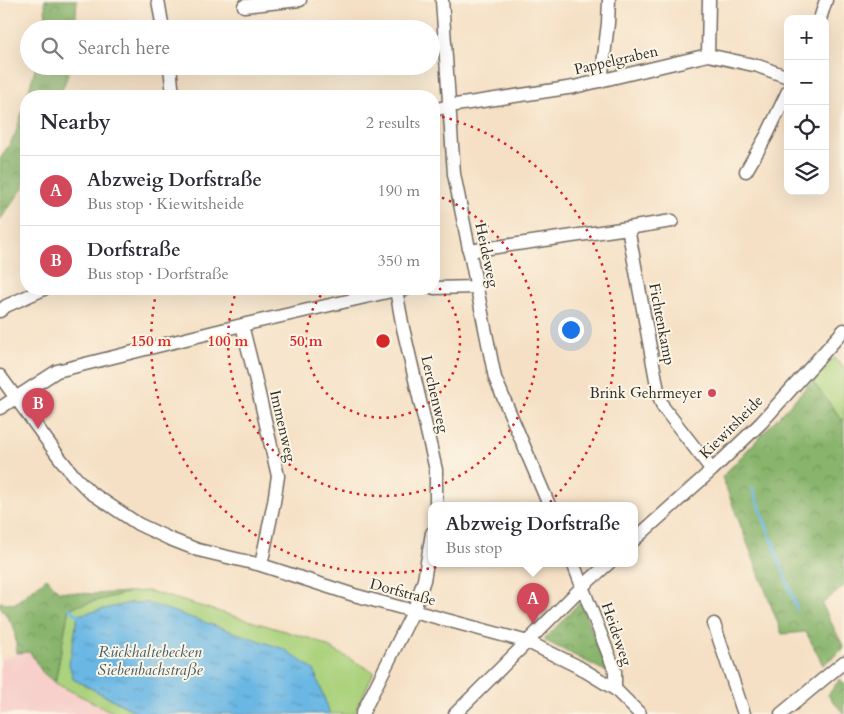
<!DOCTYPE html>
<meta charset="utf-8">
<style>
body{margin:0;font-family:Cardo,serif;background:#f7f7f7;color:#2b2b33}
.controls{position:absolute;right:15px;top:15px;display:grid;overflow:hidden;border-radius:10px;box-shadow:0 5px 20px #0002}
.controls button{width:45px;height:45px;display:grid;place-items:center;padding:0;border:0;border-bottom:1px solid #e1e1e2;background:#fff;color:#2b2b33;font:25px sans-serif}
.you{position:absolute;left:570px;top:329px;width:18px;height:18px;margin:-12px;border:4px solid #fff;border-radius:50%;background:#1a73e8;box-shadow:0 0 0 8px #1a73e833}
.badge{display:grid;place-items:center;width:32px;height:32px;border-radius:50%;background:#d1495b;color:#fff;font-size:16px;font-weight:700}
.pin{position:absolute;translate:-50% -41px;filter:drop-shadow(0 1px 2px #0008)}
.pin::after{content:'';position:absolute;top:26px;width:18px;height:15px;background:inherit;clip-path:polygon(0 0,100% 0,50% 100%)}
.popup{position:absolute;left:428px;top:502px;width:210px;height:65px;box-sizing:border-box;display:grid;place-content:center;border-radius:10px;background:#fff;filter:drop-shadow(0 1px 4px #0005);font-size:16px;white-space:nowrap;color:#7c7c81}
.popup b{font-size:19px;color:#2b2b33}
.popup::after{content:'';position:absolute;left:50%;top:100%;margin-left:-10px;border:10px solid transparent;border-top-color:#fff}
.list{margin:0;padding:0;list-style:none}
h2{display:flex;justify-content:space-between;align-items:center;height:65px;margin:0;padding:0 20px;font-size:21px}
h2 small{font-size:16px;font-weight:400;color:#7c7c81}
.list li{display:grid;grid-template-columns:32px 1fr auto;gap:15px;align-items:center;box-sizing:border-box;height:70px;padding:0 20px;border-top:1px solid #e1e1e2}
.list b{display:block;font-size:19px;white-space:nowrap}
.list p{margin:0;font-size:16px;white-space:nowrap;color:#7c7c81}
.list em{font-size:16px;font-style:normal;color:#7c7c81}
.icon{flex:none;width:28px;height:28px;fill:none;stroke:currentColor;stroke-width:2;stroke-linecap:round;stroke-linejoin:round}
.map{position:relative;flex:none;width:844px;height:714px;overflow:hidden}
.search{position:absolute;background:#fff;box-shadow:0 5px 20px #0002;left:20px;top:20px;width:420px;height:55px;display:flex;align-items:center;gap:12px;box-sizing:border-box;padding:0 18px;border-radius:28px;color:#7c7c81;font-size:19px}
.panel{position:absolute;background:#fff;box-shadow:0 5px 20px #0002;left:20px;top:90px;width:420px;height:205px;border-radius:20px}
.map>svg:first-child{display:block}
</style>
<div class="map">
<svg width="844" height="714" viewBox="0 0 844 714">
<defs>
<pattern id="forest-crowns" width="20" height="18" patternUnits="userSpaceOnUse" patternTransform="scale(1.25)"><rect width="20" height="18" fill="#88b46c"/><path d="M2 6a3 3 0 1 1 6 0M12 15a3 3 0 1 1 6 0" fill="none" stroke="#6f9359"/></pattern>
<pattern id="water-ripples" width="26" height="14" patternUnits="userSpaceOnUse" patternTransform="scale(1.25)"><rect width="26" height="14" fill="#6ab7e4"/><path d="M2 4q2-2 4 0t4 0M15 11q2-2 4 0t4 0" fill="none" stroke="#5795b9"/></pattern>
</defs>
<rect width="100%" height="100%" fill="#fcf5e5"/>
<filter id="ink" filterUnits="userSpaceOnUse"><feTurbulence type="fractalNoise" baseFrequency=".02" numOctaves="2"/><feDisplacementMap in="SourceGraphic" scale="10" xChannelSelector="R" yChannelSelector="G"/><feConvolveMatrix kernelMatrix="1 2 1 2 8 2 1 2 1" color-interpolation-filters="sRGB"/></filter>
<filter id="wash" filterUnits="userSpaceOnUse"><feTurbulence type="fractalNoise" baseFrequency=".0096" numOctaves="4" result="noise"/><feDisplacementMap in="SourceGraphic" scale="20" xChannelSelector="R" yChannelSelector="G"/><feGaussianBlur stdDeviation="1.12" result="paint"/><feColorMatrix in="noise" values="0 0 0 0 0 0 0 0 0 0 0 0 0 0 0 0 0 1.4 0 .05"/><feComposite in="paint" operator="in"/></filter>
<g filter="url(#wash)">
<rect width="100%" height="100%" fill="#f5e0c5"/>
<path fill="#f7d0cb" d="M 30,651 L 42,672 L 55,683 L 116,714 L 0,714 L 0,661 L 17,653 Z"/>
<path fill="#abd27d" stroke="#6b7e54" d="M 834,358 L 844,368 L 844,422 L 812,381 Z
M 149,591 L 315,640 L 374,672 L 354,714 L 330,714 L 314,670 L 148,603 L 130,603 L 79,615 L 73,679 L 140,714 L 116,714 L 55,683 L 69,608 L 130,592 Z"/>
<path fill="url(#forest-crowns)" stroke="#5a704c" d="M 45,0 L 77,0 L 75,29 L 46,29 Z
M 36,66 L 71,66 L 60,96 L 27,96 Z
M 26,99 L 26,184 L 0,220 L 0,159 L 15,135 Z
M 812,381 L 844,422 L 844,586 L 822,604 L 844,648 L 823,665 L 806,632 L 782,634 L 722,477 Z
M 47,578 L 58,591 L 92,594 L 130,592 L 69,608 L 55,683 L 42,672 L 30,652 L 17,653 L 14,627 L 0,606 L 0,602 L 14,604 Z
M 580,602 L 609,673 L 544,640 Z
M 840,679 L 844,683 L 844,714 L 828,695 Z"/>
<path fill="url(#water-ripples)" stroke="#4a7188" d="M 130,603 L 148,603 L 284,649 L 314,670 L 330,714 L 140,714 L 73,679 L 69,664 L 78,615 Z"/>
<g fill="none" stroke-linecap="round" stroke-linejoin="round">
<path stroke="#6ab7e4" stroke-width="3" d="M 753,489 L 797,609
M 69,608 L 80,617"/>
</g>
</g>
<g filter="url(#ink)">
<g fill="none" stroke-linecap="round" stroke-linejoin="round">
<defs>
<path id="minor" d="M 158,0 L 163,29
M 442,0 L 454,174 L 495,378 L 549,505
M 244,6 L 300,0
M 820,19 L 826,0
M 708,55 L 709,0
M 170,66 L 173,96
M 601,81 L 608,23 L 609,0
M 434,110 L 449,106 L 574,87 L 708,55 L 758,66 L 788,77
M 746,171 L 767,135 L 788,91
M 628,228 L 672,221
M 469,251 L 628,228 L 659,396 L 663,407 L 712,470
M 434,288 L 477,287
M 396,290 L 403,328 L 436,470 L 436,505
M 0,311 L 6,306 L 44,289
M 242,325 L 255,377 L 278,476 L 274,502 L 261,565
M 0,376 L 59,457 L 74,476 L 90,492 L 138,524 L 170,539 L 198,550 L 261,565 L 354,595 L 528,642 L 577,666 L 615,689 L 640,714
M 0,408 L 57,371 L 242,325 L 396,290 L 406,289
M 634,540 L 712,470 L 761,423 L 844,330
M 573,563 L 615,671 L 615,689
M 714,624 L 744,714
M 362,714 L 413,612 L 424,580 L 432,533
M 455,714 L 583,586 L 609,563
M 781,714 L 844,662"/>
</defs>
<use href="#minor" stroke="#726a61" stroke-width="15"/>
<use href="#minor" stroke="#fff" stroke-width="12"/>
</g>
</g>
<g fill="none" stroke="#d62828" stroke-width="2.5" stroke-dasharray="2.5 5">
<path d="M434 283A77 77 0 1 1 326 289"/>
<path d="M435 195A155 155 0 1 1 237 289"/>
<path d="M435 115A232 232 0 1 1 157 289"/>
</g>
<circle fill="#d1495b" stroke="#fcf5e5" stroke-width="2" cx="712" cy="393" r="5"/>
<g text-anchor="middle" stroke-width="4" stroke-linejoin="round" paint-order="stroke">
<g font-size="15" fill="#2b2b2b" stroke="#fcf5e5">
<text transform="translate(616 60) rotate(-13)" y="5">Pappelgraben</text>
<text transform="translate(487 255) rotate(78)" y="5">Heideweg</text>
<text transform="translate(662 324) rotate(79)" y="5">Fichtenkamp</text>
<text transform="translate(435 394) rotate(77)" y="5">Lerchenweg</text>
<text transform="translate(283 426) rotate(77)" y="5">Immenweg</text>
<text transform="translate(731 427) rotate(-45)" y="5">Kiewitsheide</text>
<text transform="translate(403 592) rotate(15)" y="5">Dorfstraße</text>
<text transform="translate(617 634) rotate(71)" y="5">Heideweg</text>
</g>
<g font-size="15" fill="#2b2b2b" stroke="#fcf5e5" text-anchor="end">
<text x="702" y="398">Brink Gehrmeyer</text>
</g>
<g font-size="16" font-style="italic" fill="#415c6c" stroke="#fcf5e5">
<text x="150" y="657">Rückhaltebecken<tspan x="150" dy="18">Siebenbachstraße</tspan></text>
</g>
</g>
<circle cx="383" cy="341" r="8" fill="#d62828" stroke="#fcf5e5" stroke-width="2.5"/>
<g font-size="15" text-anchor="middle" font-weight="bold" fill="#d62828" stroke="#fcf5e5" stroke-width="4" stroke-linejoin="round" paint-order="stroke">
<text x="151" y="346">150 m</text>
<text x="228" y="346">100 m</text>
<text x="306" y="346">50 m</text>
</g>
</svg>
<div class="controls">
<button>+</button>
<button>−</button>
<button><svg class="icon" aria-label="locate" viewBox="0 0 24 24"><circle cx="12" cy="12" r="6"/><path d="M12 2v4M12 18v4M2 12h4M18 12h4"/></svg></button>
<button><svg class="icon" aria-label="layers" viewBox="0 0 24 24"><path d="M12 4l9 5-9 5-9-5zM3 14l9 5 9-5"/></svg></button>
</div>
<div class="you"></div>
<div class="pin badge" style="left:533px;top:624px">A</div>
<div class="popup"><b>Abzweig Dorfstraße</b>Bus stop</div>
<div class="pin badge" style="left:38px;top:429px">B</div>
<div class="search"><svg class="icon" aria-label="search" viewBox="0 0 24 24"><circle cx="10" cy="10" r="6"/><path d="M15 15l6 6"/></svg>Search here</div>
<section class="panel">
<h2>Nearby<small>2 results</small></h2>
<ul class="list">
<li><span class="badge">A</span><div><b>Abzweig Dorfstraße</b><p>Bus stop · Kiewitsheide</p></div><em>190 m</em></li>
<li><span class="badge">B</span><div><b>Dorfstraße</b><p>Bus stop · Dorfstraße</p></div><em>350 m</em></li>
</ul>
</section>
</div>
